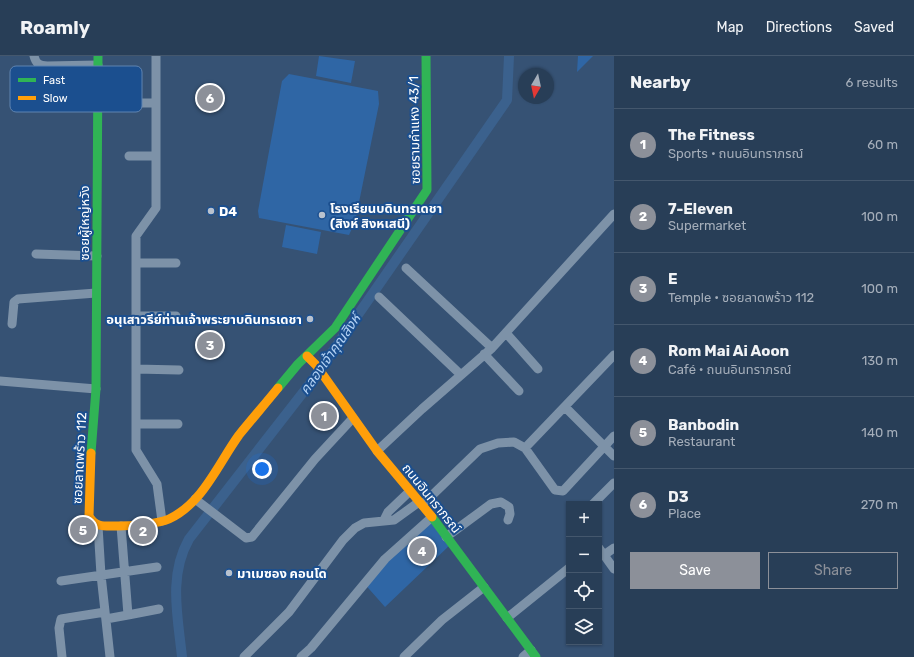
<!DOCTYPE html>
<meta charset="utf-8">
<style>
body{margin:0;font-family:Rubik,"Noto Sans Thai",sans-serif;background:#344961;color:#f1f3f6}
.controls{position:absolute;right:12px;bottom:12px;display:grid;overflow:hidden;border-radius:0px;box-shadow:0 1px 3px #0004}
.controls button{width:36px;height:36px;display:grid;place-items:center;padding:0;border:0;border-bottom:1px solid #44576d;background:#283e57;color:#f1f3f6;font:20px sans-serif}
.compass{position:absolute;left:518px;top:12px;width:36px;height:36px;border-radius:50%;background:#283e57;box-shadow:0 1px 3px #0004;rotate:189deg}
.you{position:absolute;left:262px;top:413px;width:14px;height:14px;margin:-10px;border:3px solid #fff;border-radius:50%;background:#1a73e8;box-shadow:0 0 0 6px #1a73e833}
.badge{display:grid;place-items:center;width:26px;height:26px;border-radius:50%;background:#8c9099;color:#fff;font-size:13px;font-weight:700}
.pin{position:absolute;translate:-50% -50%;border:2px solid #fff;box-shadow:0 1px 4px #0006}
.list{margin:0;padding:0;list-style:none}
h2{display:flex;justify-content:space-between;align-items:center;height:52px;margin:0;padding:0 16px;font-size:17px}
h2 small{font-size:13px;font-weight:400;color:#a5aeba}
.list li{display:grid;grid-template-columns:26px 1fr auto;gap:12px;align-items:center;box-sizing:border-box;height:72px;padding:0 16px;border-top:1px solid #44576d}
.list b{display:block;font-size:15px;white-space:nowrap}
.list p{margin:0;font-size:13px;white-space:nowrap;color:#a5aeba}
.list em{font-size:13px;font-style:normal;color:#a5aeba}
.actions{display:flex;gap:8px;padding:12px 16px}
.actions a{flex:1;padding:9px 0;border:1px solid #8c9099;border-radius:0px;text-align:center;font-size:14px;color:#8c9099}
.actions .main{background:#8c9099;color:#fff}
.icon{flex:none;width:22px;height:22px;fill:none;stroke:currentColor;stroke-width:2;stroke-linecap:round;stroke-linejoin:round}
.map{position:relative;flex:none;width:614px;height:601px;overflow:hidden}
header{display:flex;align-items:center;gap:24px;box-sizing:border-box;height:56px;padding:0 20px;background:#283e57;border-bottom:1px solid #44576d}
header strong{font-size:19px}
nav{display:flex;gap:22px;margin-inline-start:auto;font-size:14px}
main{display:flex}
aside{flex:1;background:#283e57}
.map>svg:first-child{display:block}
</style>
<header>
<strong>Roamly</strong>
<nav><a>Map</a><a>Directions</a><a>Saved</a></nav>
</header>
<main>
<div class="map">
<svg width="614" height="601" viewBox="0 0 614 601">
<rect width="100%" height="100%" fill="#365274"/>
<path fill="#2f66a5" d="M 319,0 L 355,5 L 351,27 L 316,20 Z
M 578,0 L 593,0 L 577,16 Z
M 289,18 L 378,35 L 379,48 L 355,166 L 349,179 L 259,162 L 258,155 L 282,25 Z
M 286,169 L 321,176 L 317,198 L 282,191 Z
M 432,461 L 450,489 L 385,551 L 362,525 Z"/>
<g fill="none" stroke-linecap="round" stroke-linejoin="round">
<path stroke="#3b618d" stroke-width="10" d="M 182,601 C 178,561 168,520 189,483 L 312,325 L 507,44 L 509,0"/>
<path stroke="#7d92a8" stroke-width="9" d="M 34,0 C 36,8 39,9 47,10 L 98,9
M 156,0 L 156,152 L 136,180 L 136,394 L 157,428 L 162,465
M 127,47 L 156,47
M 129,100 L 156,100
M 36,198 L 97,200
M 136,207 L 176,207
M 406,212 L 492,292
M 379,241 L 460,318
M 136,260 L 176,260
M 12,268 L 14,246 L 18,243 L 96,237
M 506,277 L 538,313
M 484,298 L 519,335
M 136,313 L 179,314
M 0,325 L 96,333
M 565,351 L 614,400
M 136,368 L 178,368
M 525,392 L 555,434 L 563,435 L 614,380
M 377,395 L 422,353 L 492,292 L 614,158
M 195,443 L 246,482 L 252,481 L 315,403 L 353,362
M 593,448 L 614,427
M 422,449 L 480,393 L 498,387 L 514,386 L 525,392 L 614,299
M 384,464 L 388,456 L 410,435
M 98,470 L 101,519 L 110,601
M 446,481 L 491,448 L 501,446 L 509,451 L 510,458 L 508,464
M 599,492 L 614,513
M 604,499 L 614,492
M 61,525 L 157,511
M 128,559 L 159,553
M 507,562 L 569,512
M 106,563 L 128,559 L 121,470
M 62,601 L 59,572 L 61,563 L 105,556
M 244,601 L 289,556 L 343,484 L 355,472 L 364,467 L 394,464 L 419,446
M 301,601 L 311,592 L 385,503 L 432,461
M 404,601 L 442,564 L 484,531
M 523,601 L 531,594"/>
<path stroke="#30b455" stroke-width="9" d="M 278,332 L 298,308 L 335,272 L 427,134 L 426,0
M 91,397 L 96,333 L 98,0
M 432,461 L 536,601"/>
<path stroke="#ff9f0a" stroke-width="9" d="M 307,300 L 316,309 L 377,395 L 432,461
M 91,397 L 89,460 C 95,472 105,470 118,470 C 130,470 158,468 169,463 C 203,447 218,408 239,379 C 252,363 265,348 278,332"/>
</g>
<g fill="#b9c2ce" stroke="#1b4f8f" stroke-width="1.5">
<circle cx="211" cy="155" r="4"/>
<circle cx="322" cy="159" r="4"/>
<circle cx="310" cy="263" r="4"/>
<circle cx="229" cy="517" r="4"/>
</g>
<g text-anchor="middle" stroke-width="4" stroke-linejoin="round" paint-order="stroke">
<g font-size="13" fill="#fff" stroke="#1b4f8f">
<text transform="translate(414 74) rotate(-91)" y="5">ซอยรามคำแหง 43/1</text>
<text transform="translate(84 167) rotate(-90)" y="5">ซอยผู้ใหญ่หวัง</text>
<text transform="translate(79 402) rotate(-87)" y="5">ซอยลาดพร้าว 112</text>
<text transform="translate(432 442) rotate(51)" y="5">ถนนอินทราภรณ์</text>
</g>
<g font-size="13" font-weight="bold" fill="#fff" stroke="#1b4f8f" text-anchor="start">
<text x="330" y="157">โรงเรียนบดินทรเดชา<tspan x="330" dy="15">(สิงห์ สิงหเสนี)</tspan></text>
<text x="219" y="160">D4</text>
<text x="302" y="268" text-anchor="end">อนุเสาวรีย์ท่านเจ้าพระยาบดินทรเดชา</text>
<text x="237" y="522">มาเมซอง คอนโด</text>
</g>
<g font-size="14" font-style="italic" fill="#b5d3f5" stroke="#1b4f8f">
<text transform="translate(330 298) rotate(-55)" y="5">คลองเจ้าคุณสิงห์</text>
</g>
</g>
<rect x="10" y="10" width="132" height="46" rx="6" fill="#1b4f8f" stroke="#5f84b1" stroke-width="1"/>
<rect x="18" y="22" width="18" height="4" fill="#30b455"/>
<rect x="18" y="40" width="18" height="4" fill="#ff9f0a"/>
<g font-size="11" fill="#fff">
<text x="43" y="28">Fast</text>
<text x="43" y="46">Slow</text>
</g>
</svg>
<div class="controls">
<button>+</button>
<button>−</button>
<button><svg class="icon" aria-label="locate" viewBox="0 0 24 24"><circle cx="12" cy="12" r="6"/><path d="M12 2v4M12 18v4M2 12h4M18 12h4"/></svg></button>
<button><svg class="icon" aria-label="layers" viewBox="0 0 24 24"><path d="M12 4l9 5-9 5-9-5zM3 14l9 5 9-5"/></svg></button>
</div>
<svg class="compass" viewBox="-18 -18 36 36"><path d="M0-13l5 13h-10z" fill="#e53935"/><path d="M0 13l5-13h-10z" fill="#a5aeba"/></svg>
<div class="you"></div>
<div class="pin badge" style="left:324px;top:360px">1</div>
<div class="pin badge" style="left:143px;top:475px">2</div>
<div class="pin badge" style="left:210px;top:289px">3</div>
<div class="pin badge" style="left:422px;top:495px">4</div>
<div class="pin badge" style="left:83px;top:474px">5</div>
<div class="pin badge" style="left:210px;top:42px">6</div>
</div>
<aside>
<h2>Nearby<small>6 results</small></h2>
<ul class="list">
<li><span class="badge">1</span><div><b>The Fitness</b><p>Sports · ถนนอินทราภรณ์</p></div><em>60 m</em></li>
<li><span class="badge">2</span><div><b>7-Eleven</b><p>Supermarket</p></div><em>100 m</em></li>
<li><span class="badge">3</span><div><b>E</b><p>Temple · ซอยลาดพร้าว 112</p></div><em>100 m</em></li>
<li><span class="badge">4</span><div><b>Rom Mai Ai Aoon</b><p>Café · ถนนอินทราภรณ์</p></div><em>130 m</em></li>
<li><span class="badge">5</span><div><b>Banbodin</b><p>Restaurant</p></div><em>140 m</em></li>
<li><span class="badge">6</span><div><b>D3</b><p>Place</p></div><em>270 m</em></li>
</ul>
<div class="actions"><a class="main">Save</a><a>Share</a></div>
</aside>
</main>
